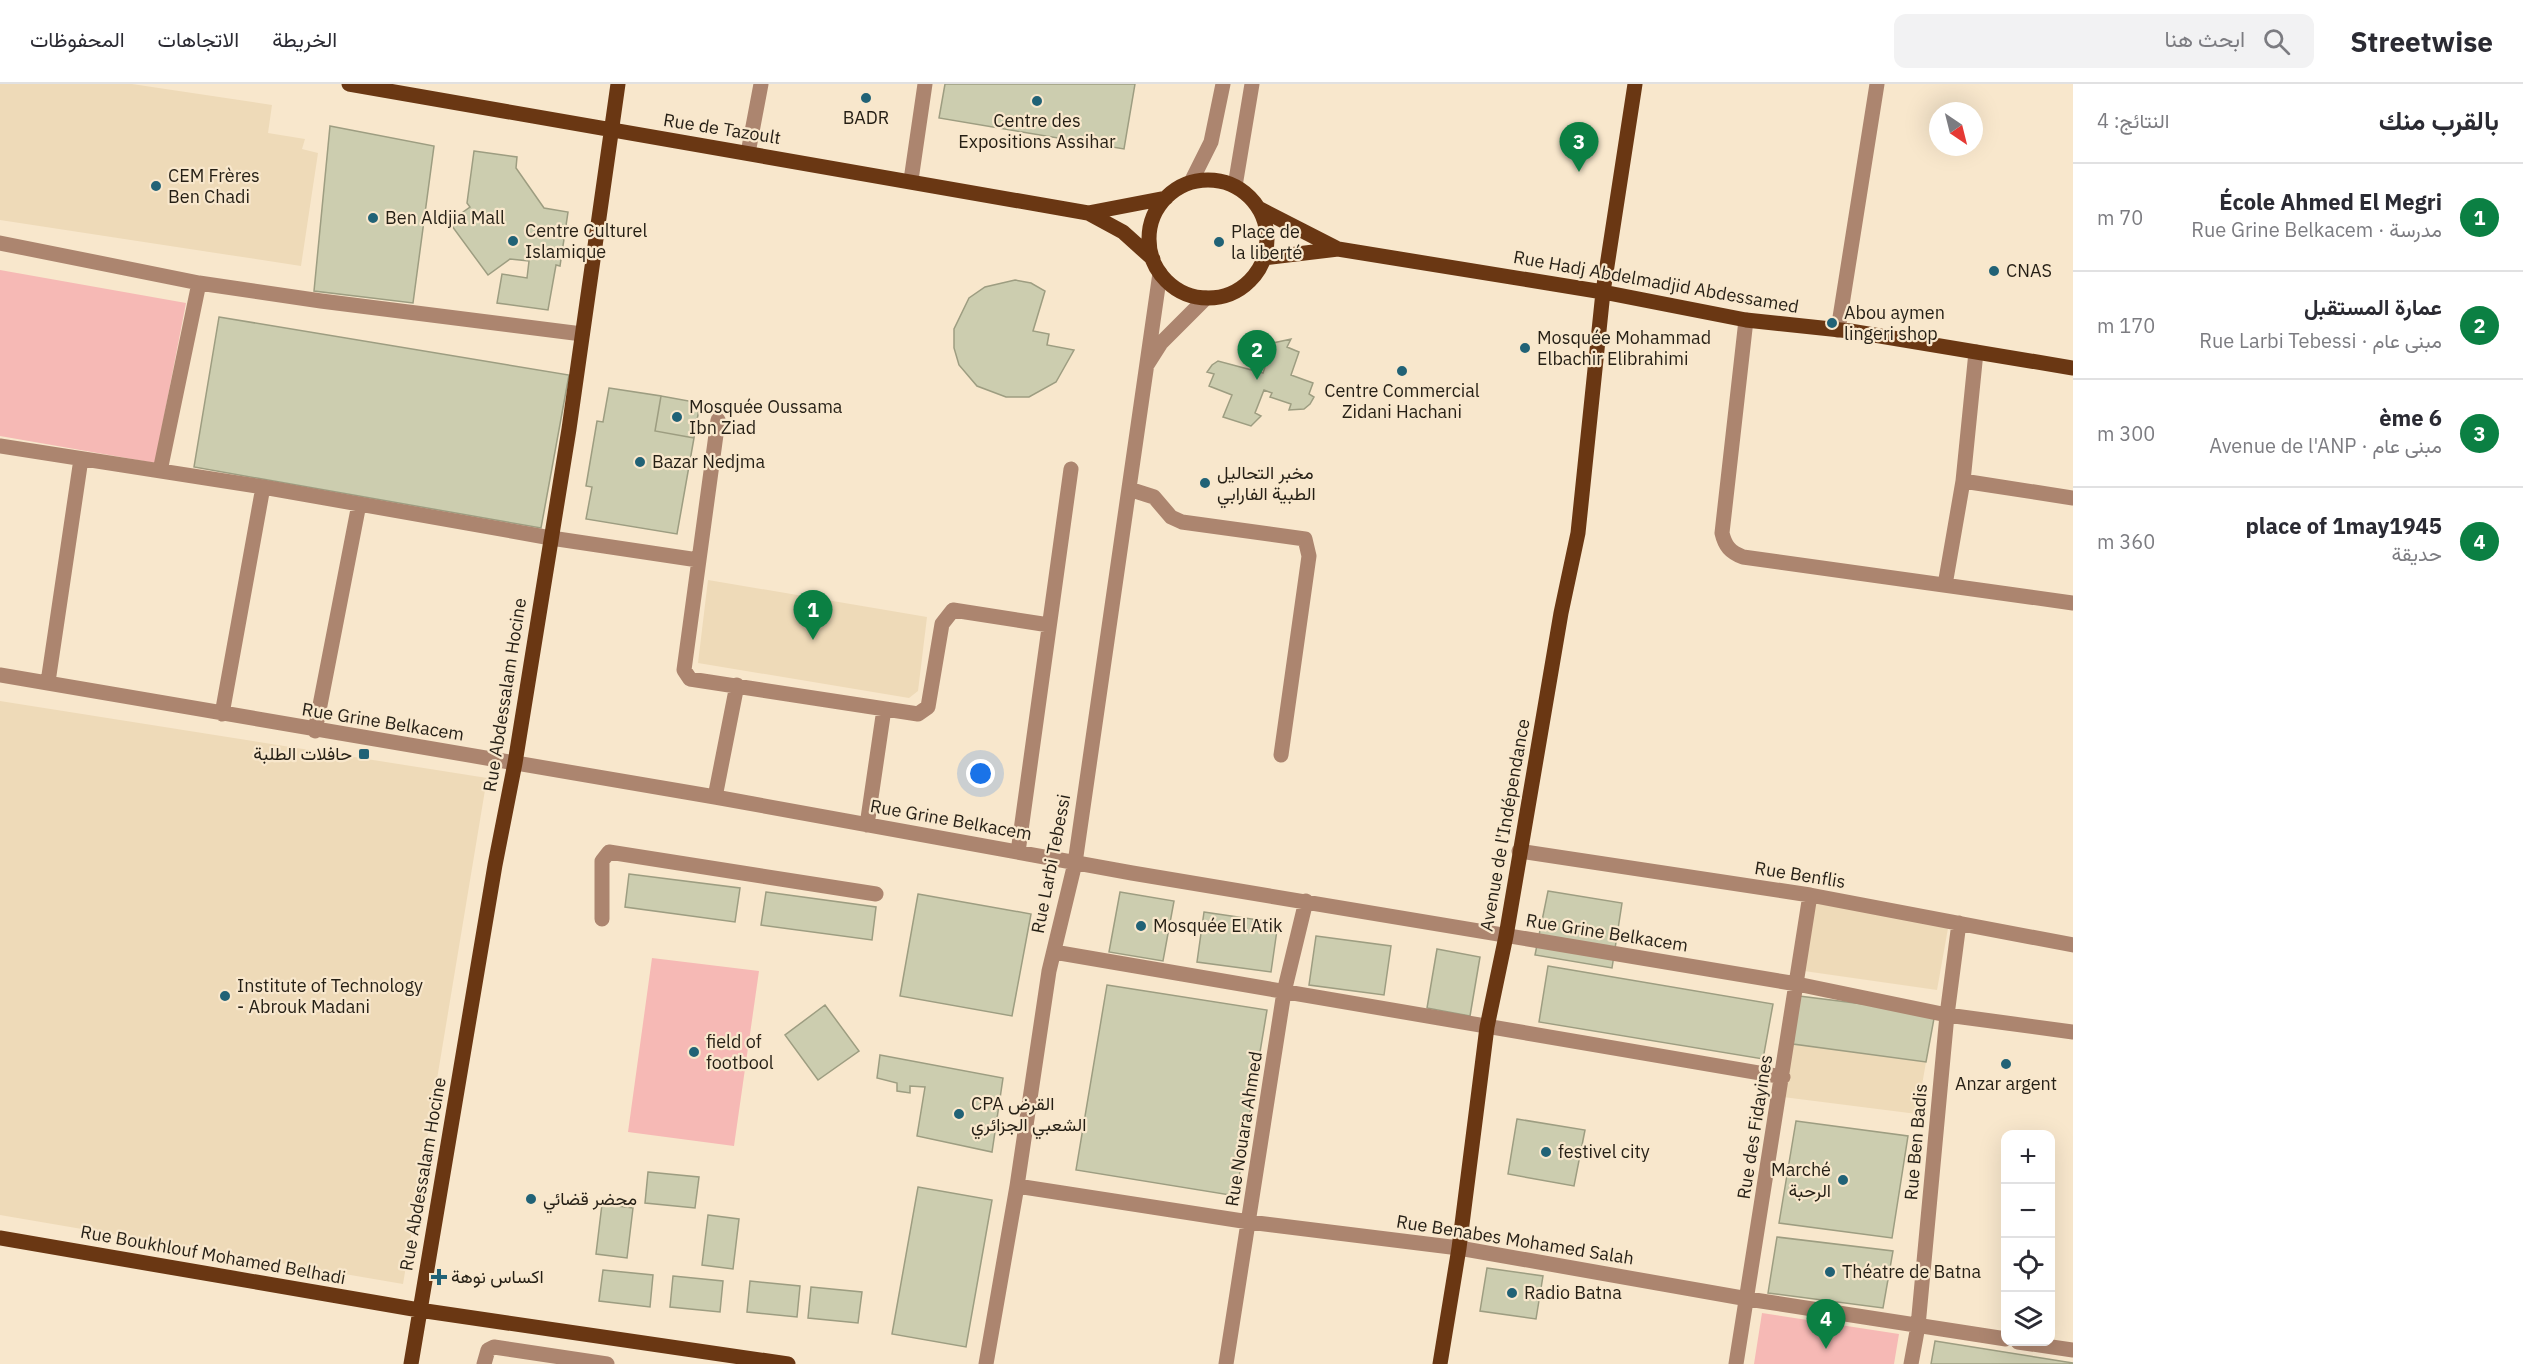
<!DOCTYPE html>
<html lang="ar">
<meta charset="utf-8">
<style>
body{margin:0;font-family:"IBM Plex Sans",Vazirmatn,sans-serif;background:#f2f2f3;color:#2b2b33;direction:rtl}
.controls{position:absolute;right:18px;bottom:18px;display:grid;overflow:hidden;border-radius:12px;box-shadow:0 6px 24px #0002}
.controls button{width:54px;height:54px;display:grid;place-items:center;padding:0;border:0;border-bottom:2px solid #e1e1e2;background:#fff;color:#2b2b33;font:30px sans-serif}
.compass{position:absolute;left:1929px;top:18px;width:54px;height:54px;border-radius:50%;background:#fff;box-shadow:0 6px 24px #0002;rotate:145deg}
.you{position:absolute;left:981px;top:690px;width:21px;height:21px;margin:-15px;border:4px solid #fff;border-radius:50%;background:#1a73e8;box-shadow:0 0 0 9px #1a73e833}
.badge{display:grid;place-items:center;width:39px;height:39px;border-radius:50%;background:#0b8043;color:#fff;font-size:20px;font-weight:700}
.pin{position:absolute;translate:-50% -50px;filter:drop-shadow(0 2px 3px #0008)}
.pin::after{content:'';position:absolute;top:32px;width:21px;height:18px;background:inherit;clip-path:polygon(0 0,100% 0,50% 100%)}
.list{margin:0;padding:0;list-style:none}
h2{display:flex;justify-content:space-between;align-items:center;height:78px;margin:0;padding:0 24px;font-size:26px}
h2 small{font-size:20px;font-weight:400;color:#7c7c81}
.list li{display:grid;grid-template-columns:39px 1fr auto;gap:18px;align-items:center;box-sizing:border-box;height:108px;padding:0 24px;border-top:2px solid #e1e1e2}
.list b{display:block;font-size:22px;white-space:nowrap}
.list p{margin:0;font-size:20px;white-space:nowrap;color:#7c7c81}
.list em{font-size:20px;font-style:normal;color:#7c7c81}
.icon{flex:none;width:33px;height:33px;fill:none;stroke:currentColor;stroke-width:2;stroke-linecap:round;stroke-linejoin:round}
.map{position:relative;flex:none;width:2073px;height:1280px;overflow:hidden;direction:ltr}
header{display:flex;align-items:center;gap:36px;box-sizing:border-box;height:84px;padding:0 30px;background:#fff;border-bottom:2px solid #e1e1e2}
header strong{font-size:28px}
nav{display:flex;gap:33px;margin-inline-start:auto;font-size:21px}
.search{width:420px;height:54px;background:#f2f2f3;display:flex;align-items:center;gap:15px;box-sizing:border-box;padding:0 21px;border-radius:12px;color:#7c7c81;font-size:22px}
main{display:flex}
aside{flex:1;background:#fff}
.map>svg:first-child{display:block}
</style>
<header>
<strong>Streetwise</strong>
<div class="search"><svg class="icon" aria-label="search" viewBox="0 0 24 24"><circle cx="10" cy="10" r="6"/><path d="M15 15l6 6"/></svg>ابحث هنا</div>
<nav><a>الخريطة</a><a>الاتجاهات</a><a>المحفوظات</a></nav>
</header>
<main>
<aside>
<h2>بالقرب منك<small>النتائج: 4</small></h2>
<ul class="list">
<li><span class="badge">1</span><div><b>École Ahmed El Megri</b><p>مدرسة · Rue Grine Belkacem</p></div><em>70 m</em></li>
<li><span class="badge">2</span><div><b>عمارة المستقبل</b><p>مبنى عام · Rue Larbi Tebessi</p></div><em>170 m</em></li>
<li><span class="badge">3</span><div><b>6 ème</b><p>مبنى عام · Avenue de l'ANP</p></div><em>300 m</em></li>
<li><span class="badge">4</span><div><b>place of 1may1945</b><p>حديقة</p></div><em>360 m</em></li>
</ul>
</aside>
<div class="map">
<svg width="2073" height="1280" viewBox="0 0 2073 1280">
<rect width="100%" height="100%" fill="#f8e7cc"/>
<path fill="#eedab8" d="M 0,0 L 132,0 L 272,21 L 268,49 L 305,55 L 302,65 L 318,69 L 301,182 L 0,136 Z
M 708,496 L 927,533 L 918,607 L 909,614 L 698,579 Z
M 0,617 L 487,694 L 403,1200 L 0,1131 Z
M 1809,810 L 1950,833 L 1937,906 L 1797,886 Z
M 1793,960 L 1926,978 L 1917,1030 L 1783,1013 Z"/>
<path fill="#f6b9b5" d="M 0,186 L 186,219 L 155,379 L 0,352 Z
M 652,874 L 759,887 L 734,1062 L 628,1048 Z
M 1762,1229 L 1899,1250 L 1894,1280 L 1754,1280 Z"/>
<path fill="#cccdaf" stroke="#9d9d81" stroke-width="1.5" d="M 945,0 L 1135,0 L 1124,65 L 939,34 Z
M 330,42 L 434,62 L 413,219 L 314,207 Z
M 474,67 L 517,73 L 516,84 L 544,124 L 568,128 L 560,182 L 556,181 L 548,226 L 497,219 L 502,190 L 527,194 L 529,177 L 510,175 L 488,191 L 449,138 L 470,123 L 467,119 Z
M 1015,196 L 1031,199 L 1045,207 L 1033,247 L 1049,250 L 1047,261 L 1074,266 L 1056,298 L 1029,313 L 1006,313 L 977,302 L 959,281 L 954,264 L 954,245 L 969,214 L 985,203 Z
M 219,233 L 569,291 L 541,444 L 194,383 Z
M 1291,255 L 1287,263 L 1299,268 L 1291,291 L 1313,299 L 1309,310 L 1314,313 L 1310,320 L 1304,325 L 1289,326 L 1291,320 L 1270,313 L 1272,309 L 1264,306 L 1255,329 L 1261,332 L 1251,342 L 1223,333 L 1232,311 L 1209,302 L 1214,290 L 1207,288 L 1212,281 L 1218,277 L 1263,289 L 1273,259 Z
M 609,304 L 661,312 L 655,347 L 694,354 L 677,450 L 586,435 L 592,403 L 586,402 L 597,337 L 603,338 Z
M 661,312 L 700,319 L 694,354 L 655,347 Z
M 629,790 L 740,804 L 735,838 L 625,823 Z
M 1548,807 L 1622,819 L 1612,884 L 1535,871 Z
M 766,808 L 876,823 L 872,856 L 761,841 Z
M 1120,808 L 1174,817 L 1163,877 L 1109,868 Z
M 918,810 L 1031,830 L 1012,932 L 900,912 Z
M 1204,828 L 1278,839 L 1271,888 L 1197,878 Z
M 1316,852 L 1391,862 L 1384,911 L 1309,901 Z
M 1437,865 L 1480,873 L 1470,932 L 1427,924 Z
M 1548,882 L 1773,920 L 1763,975 L 1539,938 Z
M 1107,901 L 1267,926 L 1236,1112 L 1076,1086 Z
M 1799,912 L 1935,929 L 1926,978 L 1793,960 Z
M 825,921 L 859,967 L 818,996 L 785,951 Z
M 880,971 L 1003,994 L 992,1068 L 917,1052 L 925,1003 L 910,1002 L 910,1009 L 897,1007 L 897,999 L 877,994 Z
M 1517,1035 L 1585,1046 L 1574,1102 L 1508,1090 Z
M 1796,1037 L 1908,1052 L 1892,1154 L 1779,1139 Z
M 648,1088 L 699,1093 L 695,1124 L 645,1119 Z
M 918,1103 L 992,1116 L 966,1263 L 892,1250 Z
M 602,1120 L 633,1124 L 627,1174 L 596,1170 Z
M 708,1131 L 739,1135 L 733,1185 L 702,1181 Z
M 1777,1153 L 1893,1167 L 1883,1224 L 1768,1209 Z
M 1487,1184 L 1543,1192 L 1536,1235 L 1480,1227 Z
M 603,1186 L 653,1191 L 650,1223 L 599,1217 Z
M 673,1192 L 723,1197 L 720,1228 L 670,1223 Z
M 750,1197 L 800,1202 L 797,1233 L 747,1228 Z
M 811,1203 L 862,1208 L 858,1239 L 808,1234 Z
M 1935,1257 L 2073,1279 L 2073,1280 L 1931,1280 Z"/>
<g fill="none" stroke-linecap="round" stroke-linejoin="round">
<path stroke="#ac856f" stroke-width="15" d="M 748,69 L 761,0
M 911,96 L 925,0
M 1191,98 L 1211,58 L 1223,0
M 1235,102 L 1252,0
M 0,159 L 199,199 L 321,217 L 582,250
M 1746,236 L 1722,449 C 1725,462 1730,468 1743,473 L 2073,519
M 1838,246 L 1877,0
M 1147,281 L 1161,259 L 1206,214
M 718,336 L 684,586 L 690,595 L 918,630 L 928,623 L 942,540 L 953,526 L 1049,541
M 0,362 L 263,403 L 551,454 L 698,476
M 160,387 L 199,199
M 1963,397 L 2073,414
M 1129,405 L 1154,413 L 1171,433 L 1182,438 L 1305,455 L 1309,472 L 1281,671
M 1945,501 L 1963,397 L 1976,268
M 0,591 L 715,713 L 1132,789 L 1797,900 L 1947,931 L 2073,948
M 48,598 L 81,375
M 222,630 L 263,403
M 315,647 L 359,420
M 715,713 L 737,601
M 867,741 L 884,625
M 1519,767 L 1810,811 L 2073,861
M 1018,768 L 1071,385
M 602,835 L 602,777 L 609,768 L 876,810
M 1054,868 L 1783,993
M 1017,1102 L 1249,1138 L 1459,1164 L 1748,1215 L 2006,1255
M 2018,1258 L 2073,1266
M 484,1280 L 488,1266 L 494,1263 L 607,1280
M 986,1280 L 1017,1102 L 1049,887 L 1075,779 L 1160,189
M 1226,1280 L 1284,908 L 1306,817
M 1736,1280 L 1810,811
M 1911,1280 L 1918,1242 L 1947,931 L 1959,839"/>
<path stroke="#6a3713" stroke-width="15" d="M 349,0 L 1088,129 L 1166,114
M1149 155a59 59 0 1 1 118 0a59 59 0 1 1-118 0Z
M 1260,125 L 1336,164
M 1088,129 L 1123,148 L 1153,175
M 1264,174 L 1338,165 L 1603,208 L 1746,236 L 1850,247 L 2073,284
M 0,1154 L 419,1226 L 788,1280
M 411,1280 L 495,781 L 515,679 L 569,345 L 618,0
M 1440,1280 L 1459,1164 L 1487,943 L 1506,852 L 1561,529 L 1578,449 L 1603,208 L 1635,0"/>
</g>
<g fill="#216276" stroke="#f8e7cc" stroke-width="2">
<circle cx="866" cy="14" r="6"/>
<circle cx="1037" cy="17" r="6"/>
<circle cx="156" cy="102" r="6"/>
<circle cx="373" cy="134" r="6"/>
<circle cx="513" cy="157" r="6"/>
<circle cx="1219" cy="158" r="6"/>
<circle cx="1994" cy="187" r="6"/>
<circle cx="1832" cy="239" r="6"/>
<circle cx="1525" cy="264" r="6"/>
<circle cx="1402" cy="287" r="6"/>
<circle cx="677" cy="333" r="6"/>
<circle cx="640" cy="378" r="6"/>
<circle cx="1205" cy="399" r="6"/>
<rect x="358" y="664" width="12" height="12" rx="3"/>
<circle cx="1141" cy="842" r="6"/>
<circle cx="225" cy="912" r="6"/>
<circle cx="694" cy="968" r="6"/>
<circle cx="2006" cy="980" r="6"/>
<circle cx="959" cy="1030" r="6"/>
<circle cx="1546" cy="1068" r="6"/>
<circle cx="1843" cy="1096" r="6"/>
<circle cx="531" cy="1115" r="6"/>
<circle cx="1830" cy="1188" r="6"/>
<path d="M436 1184h6v6h6v6h-6v6h-6v-6h-6v-6h6z"/>
<circle cx="1512" cy="1209" r="6"/>
</g>
<g text-anchor="middle" stroke-width="4.5" stroke-linejoin="round" paint-order="stroke">
<g font-size="18" fill="#251f15" stroke="#f8e7cc" text-anchor="start">
<text x="866" y="40" text-anchor="middle">BADR</text>
<text x="1037" y="43" text-anchor="middle">Centre des<tspan x="1037" dy="21">Expositions Assihar</tspan></text>
<text x="168" y="98">CEM Frères<tspan x="168" dy="21">Ben Chadi</tspan></text>
<text x="385" y="140">Ben Aldjia Mall</text>
<text x="525" y="153">Centre Culturel<tspan x="525" dy="21">Islamique</tspan></text>
<text x="1231" y="154">Place de<tspan x="1231" dy="21">la liberté</tspan></text>
<text x="2006" y="193">CNAS</text>
<text x="1844" y="235">Abou aymen<tspan x="1844" dy="21">lingeri shop</tspan></text>
<text x="1537" y="260">Mosquée Mohammad<tspan x="1537" dy="21">Elbachir Elibrahimi</tspan></text>
<text x="1402" y="313" text-anchor="middle">Centre Commercial<tspan x="1402" dy="21">Zidani Hachani</tspan></text>
<text x="689" y="329">Mosquée Oussama<tspan x="689" dy="21">Ibn Ziad</tspan></text>
<text x="652" y="384">Bazar Nedjma</text>
<text x="1217" y="395">مخبر التحاليل<tspan x="1217" dy="21">الطبية الفارابي</tspan></text>
<text x="352" y="676" text-anchor="end">حافلات الطلبة</text>
<text x="1153" y="848">Mosquée El Atik</text>
<text x="237" y="908">Institute of Technology<tspan x="237" dy="21">- Abrouk Madani</tspan></text>
<text x="706" y="964">field of<tspan x="706" dy="21">footbool</tspan></text>
<text x="2006" y="1006" text-anchor="middle">Anzar argent</text>
<text x="971" y="1026">CPA القرض<tspan x="971" dy="21">الشعبي الجزائري</tspan></text>
<text x="1558" y="1074">festivel city</text>
<text x="1831" y="1092" text-anchor="end">Marché<tspan x="1831" dy="21">الرحبة</tspan></text>
<text x="543" y="1121">محضر قضائي</text>
<text x="1842" y="1194">Théatre de Batna</text>
<text x="451" y="1199">اكساس نوهة</text>
<text x="1524" y="1215">Radio Batna</text>
</g>
<g font-size="18" fill="#251f15" stroke="#f8e7cc">
<text transform="translate(722 45) rotate(9)" y="6">Rue de Tazoult</text>
<text transform="translate(1656 198) rotate(10)" y="6">Rue Hadj Abdelmadjid Abdessamed</text>
<text transform="translate(505 611) rotate(-81)" y="6">Rue Abdessalam Hocine</text>
<text transform="translate(383 638) rotate(9)" y="6">Rue Grine Belkacem</text>
<text transform="translate(951 736) rotate(10)" y="6">Rue Grine Belkacem</text>
<text transform="translate(1505 741) rotate(-80)" y="6">Avenue de l'Indépendance</text>
<text transform="translate(1051 780) rotate(-79)" y="6">Rue Larbi Tebessi</text>
<text transform="translate(1800 791) rotate(9)" y="6">Rue Benflis</text>
<text transform="translate(1607 849) rotate(9)" y="6">Rue Grine Belkacem</text>
<text transform="translate(1755 1043) rotate(-81)" y="6">Rue des Fidayines</text>
<text transform="translate(1244 1045) rotate(-81)" y="6">Rue Nouara Ahmed</text>
<text transform="translate(1916 1058) rotate(-85)" y="6">Rue Ben Badis</text>
<text transform="translate(423 1090) rotate(-80)" y="6">Rue Abdessalam Hocine</text>
<text transform="translate(1515 1156) rotate(9)" y="6">Rue Benabes Mohamed Salah</text>
<text transform="translate(213 1171) rotate(10)" y="6">Rue Boukhlouf Mohamed Belhadi</text>
</g>
</g>
</svg>
<div class="controls">
<button>+</button>
<button>−</button>
<button><svg class="icon" aria-label="locate" viewBox="0 0 24 24"><circle cx="12" cy="12" r="6"/><path d="M12 2v4M12 18v4M2 12h4M18 12h4"/></svg></button>
<button><svg class="icon" aria-label="layers" viewBox="0 0 24 24"><path d="M12 4l9 5-9 5-9-5zM3 14l9 5 9-5"/></svg></button>
</div>
<svg class="compass" viewBox="-18 -18 36 36"><path d="M0-13l5 13h-10z" fill="#e53935"/><path d="M0 13l5-13h-10z" fill="#7c7c81"/></svg>
<div class="you"></div>
<div class="pin badge" style="left:813px;top:556px">1</div>
<div class="pin badge" style="left:1257px;top:296px">2</div>
<div class="pin badge" style="left:1579px;top:88px">3</div>
<div class="pin badge" style="left:1826px;top:1265px">4</div>
</div>
</main>
